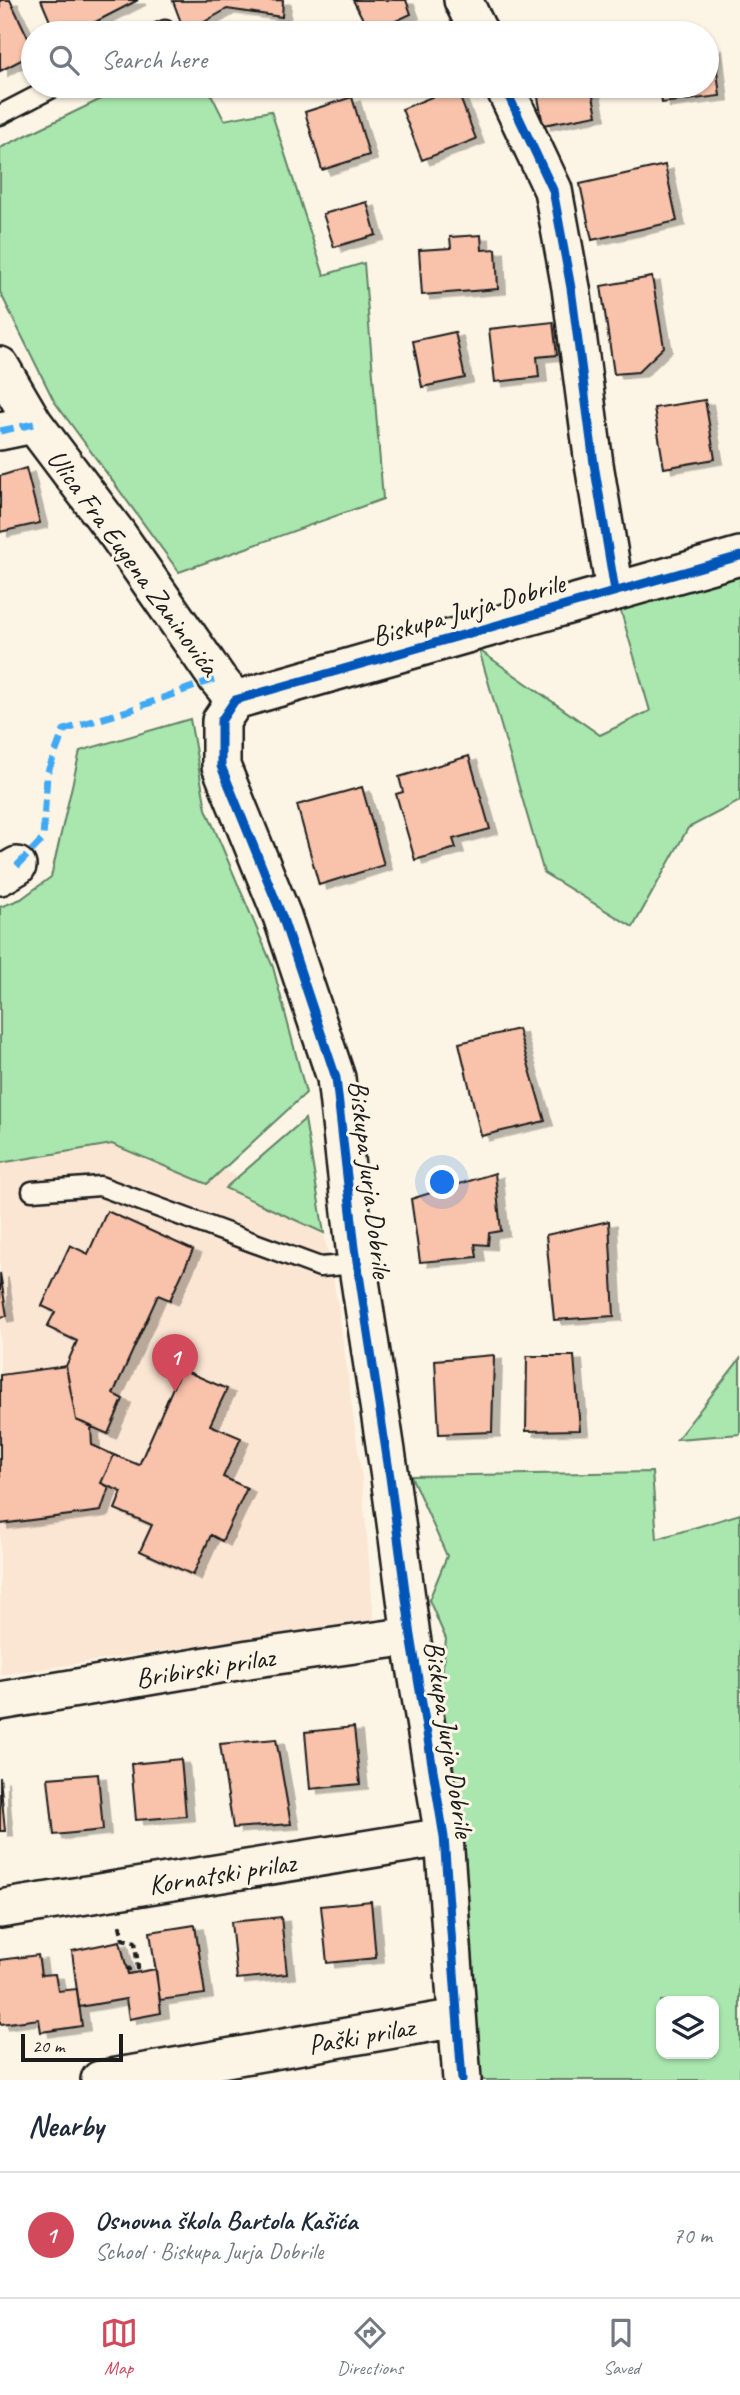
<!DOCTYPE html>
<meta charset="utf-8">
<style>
body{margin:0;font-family:Caveat,sans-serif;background:#f6f6f7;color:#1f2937}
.controls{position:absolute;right:21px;bottom:21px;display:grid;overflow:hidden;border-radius:14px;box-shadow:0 2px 5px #0004}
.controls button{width:63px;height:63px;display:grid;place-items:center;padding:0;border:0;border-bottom:2px solid #e0e1e3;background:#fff;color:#1f2937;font:35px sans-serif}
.scale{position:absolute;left:21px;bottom:18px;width:102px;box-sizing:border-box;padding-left:7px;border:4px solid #1c1c1c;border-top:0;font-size:19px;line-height:24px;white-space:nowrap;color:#1c1c1c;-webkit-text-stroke:5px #fcf5e5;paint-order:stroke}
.you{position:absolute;left:443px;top:1183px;width:24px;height:24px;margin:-18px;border:5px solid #fff;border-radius:50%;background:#1a73e8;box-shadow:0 0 0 10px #1a73e833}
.badge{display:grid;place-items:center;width:46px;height:46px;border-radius:50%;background:#d1495b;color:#fff;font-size:23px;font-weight:700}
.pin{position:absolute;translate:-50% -58px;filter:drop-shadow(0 2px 4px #0008)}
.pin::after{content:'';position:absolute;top:37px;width:24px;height:21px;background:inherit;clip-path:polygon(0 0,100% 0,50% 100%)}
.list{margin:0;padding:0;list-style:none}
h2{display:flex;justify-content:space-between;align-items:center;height:91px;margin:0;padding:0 28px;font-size:30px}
h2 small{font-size:23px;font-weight:400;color:#747a83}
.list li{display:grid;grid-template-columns:46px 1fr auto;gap:21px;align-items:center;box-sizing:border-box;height:126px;padding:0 28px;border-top:2px solid #e0e1e3}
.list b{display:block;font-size:26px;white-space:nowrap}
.list p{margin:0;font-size:23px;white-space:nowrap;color:#747a83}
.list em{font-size:23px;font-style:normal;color:#747a83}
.icon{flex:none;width:38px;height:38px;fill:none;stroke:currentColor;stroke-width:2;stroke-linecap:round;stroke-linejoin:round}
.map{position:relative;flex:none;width:740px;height:2080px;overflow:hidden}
.search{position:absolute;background:#fff;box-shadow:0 2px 5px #0004;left:21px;right:21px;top:21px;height:77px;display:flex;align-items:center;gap:18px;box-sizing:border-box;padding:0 24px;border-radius:38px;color:#747a83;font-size:26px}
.sheet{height:217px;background:#fff}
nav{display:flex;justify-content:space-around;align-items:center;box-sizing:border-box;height:98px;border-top:2px solid #e0e1e3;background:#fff;font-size:19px;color:#747a83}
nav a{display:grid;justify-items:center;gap:4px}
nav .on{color:#d1495b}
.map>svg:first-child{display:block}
</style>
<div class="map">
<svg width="740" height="2080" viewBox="0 0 740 2080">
<defs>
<filter id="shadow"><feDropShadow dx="8" dy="4.5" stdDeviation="0" flood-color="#0004"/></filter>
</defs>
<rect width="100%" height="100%" fill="#fcf5e5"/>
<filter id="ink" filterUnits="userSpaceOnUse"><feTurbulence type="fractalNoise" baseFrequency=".0143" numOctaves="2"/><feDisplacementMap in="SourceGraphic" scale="14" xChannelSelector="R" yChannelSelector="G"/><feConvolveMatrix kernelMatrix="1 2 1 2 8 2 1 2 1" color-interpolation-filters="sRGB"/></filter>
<g filter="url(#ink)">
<path fill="#fbe6d4" d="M 104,1113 L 317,1214 L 324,1234 L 338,1304 L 362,1479 L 374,1620 L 0,1675 L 0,1138 Z"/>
<path fill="#a9e7af" stroke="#628266" stroke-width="2" fill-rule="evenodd" d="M 128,86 L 207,86 L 224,120 L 271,111 L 324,275 L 364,263 L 383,499 L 179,572 L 54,401 L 0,292 L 0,148 Z
M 740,556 L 740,801 L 688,828 L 633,927 L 544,873 L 479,650 L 600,735 L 650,711 L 615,591 Z
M 190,719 L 206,809 L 273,967 L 306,1093 L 207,1184 L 112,1144 L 0,1163 L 0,907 L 21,899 L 51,877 L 80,751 Z
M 305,1119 L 324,1233 L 225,1188 Z
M 740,1359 L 740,1434 L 677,1439 Z
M 652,1472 L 657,1539 L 740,1514 L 740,2080 L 477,2080 L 453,1763 L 440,1695 L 446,1639 L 429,1600 L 447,1556 L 411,1476 ZM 661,2001 L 714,2001 L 714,2054 L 661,2054 Z"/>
<path fill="#f8c2ab" stroke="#1c1c1c" stroke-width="2" filter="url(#shadow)" d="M 0,0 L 10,0 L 33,48 L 33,54 L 0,71 Z
M 41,0 L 138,0 L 74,33 L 55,33 Z
M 283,0 L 282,17 L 227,9 L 185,33 L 173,1 Z
M 353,0 L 406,0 L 411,14 L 370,33 Z
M 714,46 L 720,96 L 662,103 L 660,86 L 707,86 L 707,47 Z
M 536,86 L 591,86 L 597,115 L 543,125 Z
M 456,87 L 476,139 L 422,160 L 402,109 Z
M 352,97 L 369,155 L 322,170 L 305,112 Z
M 665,165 L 677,221 L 592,240 L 580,184 Z
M 367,202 L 376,235 L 334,247 L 323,214 Z
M 481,235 L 482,250 L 496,249 L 498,289 L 422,295 L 419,250 L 451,248 L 450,237 Z
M 652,277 L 664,347 L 638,372 L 614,374 L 601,286 Z
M 553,322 L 557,355 L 537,357 L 539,377 L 495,382 L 489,329 Z
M 455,332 L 465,378 L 422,387 L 413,341 Z
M 705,400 L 715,459 L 664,468 L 654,408 Z
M 26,468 L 40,523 L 0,532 L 0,476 Z
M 469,756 L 490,829 L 453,839 L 456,848 L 415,860 L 396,794 L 403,792 L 399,777 Z
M 362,787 L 384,865 L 319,885 L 297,805 Z
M 518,1029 L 545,1121 L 481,1136 L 459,1043 Z
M 495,1173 L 501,1231 L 489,1233 L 488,1245 L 475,1244 L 477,1257 L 420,1262 L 411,1199 Z
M 107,1211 L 193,1250 L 170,1300 L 158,1295 L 113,1394 L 123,1399 L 108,1434 L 76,1420 L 66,1366 L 77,1341 L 47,1327 L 55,1312 L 42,1306 L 70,1245 L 88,1254 Z
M 609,1221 L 614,1316 L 554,1320 L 546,1235 Z
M 0,1273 L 7,1316 L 0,1317 Z
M 494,1355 L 492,1432 L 439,1434 L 435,1360 Z
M 527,1356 L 574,1356 L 580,1430 L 526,1431 Z
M 66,1366 L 76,1420 L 91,1426 L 92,1445 L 114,1455 L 101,1483 L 109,1487 L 101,1511 L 0,1524 L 0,1375 Z
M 181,1369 L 227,1389 L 210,1425 L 241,1438 L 223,1477 L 247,1488 L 222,1541 L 211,1535 L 193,1575 L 140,1551 L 152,1525 L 115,1509 L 122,1492 L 101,1483 L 114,1455 L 139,1465 Z
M 354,1727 L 360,1784 L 310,1789 L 305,1732 Z
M 276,1739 L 291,1824 L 233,1828 L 220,1744 Z
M 181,1759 L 186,1816 L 136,1820 L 131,1764 Z
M 98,1774 L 103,1830 L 54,1835 L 48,1778 Z
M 0,1777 L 5,1831 L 0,1831 Z
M 371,1901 L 376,1958 L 327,1963 L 321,1906 Z
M 281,1917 L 287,1974 L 237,1979 L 231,1922 Z
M 195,1925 L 205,1994 L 160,2000 L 150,1932 Z
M 120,1941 L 128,1974 L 156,1969 L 161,2013 L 129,2019 L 126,1999 L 79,2007 L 72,1951 Z
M 38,1955 L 41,1975 L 55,1974 L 58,1991 L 77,1989 L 82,2026 L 41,2032 L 39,2019 L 0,2024 L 0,1960 Z"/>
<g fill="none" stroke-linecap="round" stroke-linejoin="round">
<defs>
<path id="service" d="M 158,33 L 165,30
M 0,115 L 56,86
M 32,1191 L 100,1186 L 320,1267 L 358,1264"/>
<path id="minor" d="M 463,0 L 479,33
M 504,86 L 553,190 L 571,288 L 594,464 L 615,591
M 0,366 L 34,424 L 117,534 L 217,678 L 235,700
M 0,431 L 34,424
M 0,876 L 17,866
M 0,1701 L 249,1659 L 411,1636
M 0,1909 L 444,1837
M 100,2080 L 457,2018
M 462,2080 L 444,1837 L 411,1636 L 390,1477 L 355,1248 L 336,1078 L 282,916 L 221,766 L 221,721 L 235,700 L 740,556"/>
</defs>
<use href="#service" stroke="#1c1c1c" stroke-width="23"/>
<use href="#minor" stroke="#1c1c1c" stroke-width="42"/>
<path stroke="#1c1c1c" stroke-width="4.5" stroke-dasharray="7 5" stroke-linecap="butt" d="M 120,1925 L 123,1939 L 135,1942 L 138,1968 L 127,1969"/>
<use href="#service" stroke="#fcf5e5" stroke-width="18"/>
<use href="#minor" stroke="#fcf5e5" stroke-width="37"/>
<path stroke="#3fa9f5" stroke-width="7" stroke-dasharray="14 7" stroke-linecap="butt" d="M 0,431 L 34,424
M 17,866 L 43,839 L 47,774 L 64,730 L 130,710 L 217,678"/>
<defs>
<path id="cycleway" d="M 504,86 L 553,190 L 571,288 L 594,464 L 615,591
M 462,2080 L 444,1837 L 411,1636 L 390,1477 L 355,1248 L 336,1078 L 282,916 L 221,766 L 221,721 L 235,700 L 740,556"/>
</defs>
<use href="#cycleway" stroke="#fcf5e5" stroke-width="13"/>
<use href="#cycleway" stroke="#0057b8" stroke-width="9"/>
</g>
</g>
<g text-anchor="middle" stroke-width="6" stroke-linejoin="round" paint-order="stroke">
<g font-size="28" fill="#1c1c1c" stroke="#fcf5e5">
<text transform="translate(134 562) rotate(54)" y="10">Ulica Fra Eugena Zaninovića</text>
<text transform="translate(468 609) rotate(-16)" y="10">Biskupa Jurja Dobrile</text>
<text transform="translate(371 1179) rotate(83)" y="10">Biskupa Jurja Dobrile</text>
<text transform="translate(205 1667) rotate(-9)" y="10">Bribirski prilaz</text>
<text transform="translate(450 1739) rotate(81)" y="10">Biskupa Jurja Dobrile</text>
<text transform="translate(222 1873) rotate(-9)" y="10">Kornatski prilaz</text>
<text transform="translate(361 2035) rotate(-10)" y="10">Paški prilaz</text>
</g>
</g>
</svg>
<div class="controls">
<button><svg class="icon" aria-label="layers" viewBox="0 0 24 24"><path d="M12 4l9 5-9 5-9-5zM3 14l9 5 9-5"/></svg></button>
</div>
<div class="scale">20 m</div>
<div class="you"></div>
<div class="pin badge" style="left:175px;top:1392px">1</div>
<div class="search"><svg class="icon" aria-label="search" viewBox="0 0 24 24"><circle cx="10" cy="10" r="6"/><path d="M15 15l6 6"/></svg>Search here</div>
</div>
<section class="sheet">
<h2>Nearby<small></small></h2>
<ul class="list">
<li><span class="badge">1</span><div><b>Osnovna škola Bartola Kašića</b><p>School · Biskupa Jurja Dobrile</p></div><em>70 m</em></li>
</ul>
</section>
<nav>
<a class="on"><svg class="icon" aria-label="map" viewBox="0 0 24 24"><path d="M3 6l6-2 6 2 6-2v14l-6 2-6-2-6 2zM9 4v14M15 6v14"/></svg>Map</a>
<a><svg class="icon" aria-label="directions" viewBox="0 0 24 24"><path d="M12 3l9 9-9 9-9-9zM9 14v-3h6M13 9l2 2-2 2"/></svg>Directions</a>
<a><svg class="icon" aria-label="saved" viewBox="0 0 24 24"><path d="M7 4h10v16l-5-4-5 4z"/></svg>Saved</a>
</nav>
